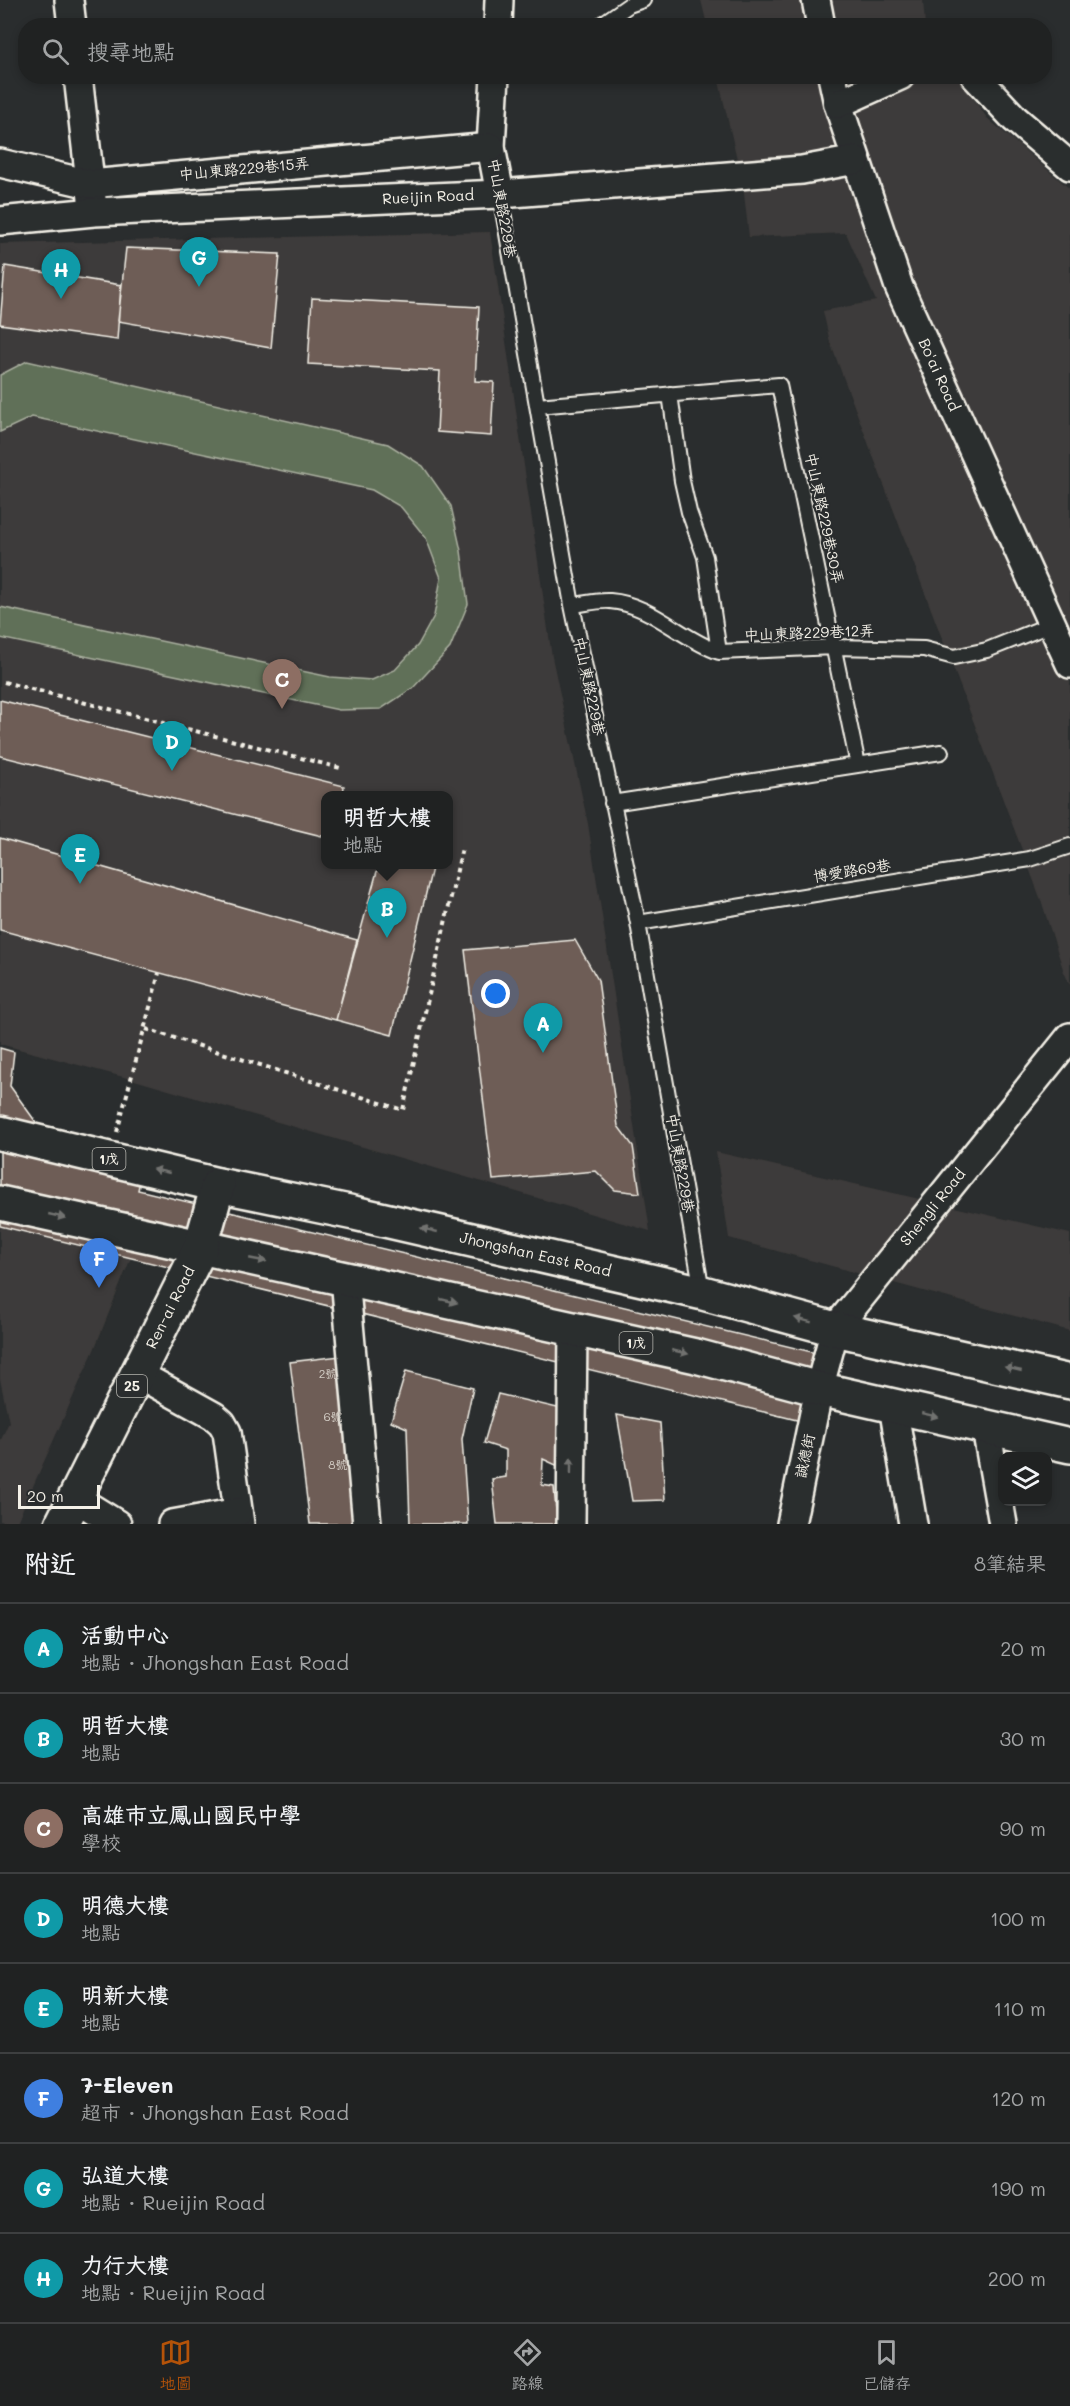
<!DOCTYPE html>
<html lang="zh-TW">
<meta charset="utf-8">
<style>
body{margin:0;font-family:Mali,"LXGW WenKai TC",sans-serif;background:#2d2f2f;color:#f1f3f6}
.controls{position:absolute;right:18px;bottom:18px;display:grid;overflow:hidden;border-radius:12px;box-shadow:0 3px 9px #0003}
.controls button{width:54px;height:54px;display:grid;place-items:center;padding:0;border:0;border-bottom:2px solid #3d3f40;background:#202222;color:#f1f3f6;font:30px sans-serif}
.scale{position:absolute;left:18px;bottom:15px;width:82px;box-sizing:border-box;padding-left:6px;border:3px solid #f4f1e8;border-top:0;font-size:16px;line-height:21px;white-space:nowrap;color:#f4f1e8;-webkit-text-stroke:4px #2a2d2e;paint-order:stroke}
.you{position:absolute;left:496px;top:994px;width:21px;height:21px;margin:-15px;border:4px solid #fff;border-radius:50%;background:#1a73e8;box-shadow:0 0 0 9px #1a73e833}
.badge{display:grid;place-items:center;width:39px;height:39px;border-radius:50%;background:#b45309;color:#fff;font-size:20px;font-weight:700}
.pin{position:absolute;translate:-50% -50px;filter:drop-shadow(0 2px 3px #0008)}
.pin::after{content:'';position:absolute;top:32px;width:21px;height:18px;background:inherit;clip-path:polygon(0 0,100% 0,50% 100%)}
.popup{position:absolute;left:321px;top:791px;width:132px;height:78px;box-sizing:border-box;display:grid;place-content:center;border-radius:12px;background:#202222;filter:drop-shadow(0 2px 4px #0005);font-size:20px;white-space:nowrap;color:#a2a4a5}
.popup b{font-size:22px;color:#f1f3f6}
.popup::after{content:'';position:absolute;left:50%;top:100%;margin-left:-12px;border:12px solid transparent;border-top-color:#202222}
.list{margin:0;padding:0;list-style:none}
h2{display:flex;justify-content:space-between;align-items:center;height:78px;margin:0;padding:0 24px;font-size:26px}
h2 small{font-size:20px;font-weight:400;color:#a2a4a5}
.list li{display:grid;grid-template-columns:39px 1fr auto;gap:18px;align-items:center;box-sizing:border-box;height:90px;padding:0 24px;border-top:2px solid #3d3f40}
.list b{display:block;font-size:22px;white-space:nowrap}
.list p{margin:0;font-size:20px;white-space:nowrap;color:#a2a4a5}
.list em{font-size:20px;font-style:normal;color:#a2a4a5}
.icon{flex:none;width:33px;height:33px;fill:none;stroke:currentColor;stroke-width:2;stroke-linecap:round;stroke-linejoin:round}
.map{position:relative;flex:none;width:1070px;height:1524px;overflow:hidden}
.search{position:absolute;background:#202222;box-shadow:0 3px 9px #0003;left:18px;right:18px;top:18px;height:66px;display:flex;align-items:center;gap:15px;box-sizing:border-box;padding:0 21px;border-radius:24px;color:#a2a4a5;font-size:22px}
.sheet{height:798px;background:#202222}
nav{display:flex;justify-content:space-around;align-items:center;box-sizing:border-box;height:84px;border-top:2px solid #3d3f40;background:#202222;font-size:16px;color:#a2a4a5}
nav a{display:grid;justify-items:center;gap:3px}
nav .on{color:#b45309}
.map>svg:first-child{display:block}
</style>
<div class="map">
<svg width="1070" height="1524" viewBox="0 0 1070 1524">
<rect width="100%" height="100%" fill="#2a2d2e"/>
<filter id="ink" filterUnits="userSpaceOnUse"><feTurbulence type="fractalNoise" baseFrequency=".0167" numOctaves="2"/><feDisplacementMap in="SourceGraphic" scale="12" xChannelSelector="R" yChannelSelector="G"/><feConvolveMatrix kernelMatrix="1 2 1 2 8 2 1 2 1" color-interpolation-filters="sRGB"/></filter>
<g filter="url(#ink)">
<path fill="#3e3b3a" fill-rule="evenodd" d="M 701,0 L 923,0 L 925,25 L 707,25 Z
M 718,77 L 958,77 L 987,118 L 1070,189 L 1070,985 L 1064,972 L 1041,900 L 830,342 L 823,311 L 876,301 L 846,233 L 749,237 L 743,185 Z
M 490,232 L 552,657 L 588,824 L 650,1231 L 131,1079 L 0,1044 L 0,244 ZM 326,796 L 448,796 L 448,864 L 326,864 Z
M 716,1152 L 1070,1234 L 1070,1331 L 729,1238 Z
M 0,1221 L 134,1250 L 94,1350 L 16,1524 L 0,1521 L 0,1442 L 9,1422 L 0,1379 Z"/>
<path fill="#617058" stroke="#aab0a0" stroke-width="1.5" d="M 27,361 L 388,444 L 423,466 L 451,506 L 461,551 L 468,604 L 450,648 L 413,688 L 381,709 L 339,710 L 0,638 L 0,607 L 330,677 L 372,680 L 395,670 L 418,645 L 434,616 L 441,578 L 426,538 L 401,507 L 372,490 L 32,417 L 0,432 L 0,375 Z"/>
<path fill="#6e5d57" stroke="#f4f1e8" stroke-width="1.5" d="M 126,248 L 280,254 L 271,348 L 118,321 Z
M 5,266 L 121,285 L 117,340 L 0,324 Z
M 312,298 L 479,307 L 475,381 L 494,382 L 491,436 L 437,432 L 440,371 L 308,364 Z
M 0,700 L 344,786 L 343,796 L 326,796 L 326,837 L 0,756 Z
M 0,838 L 357,940 L 336,1020 L 0,930 Z
M 379,864 L 433,864 L 392,1035 L 336,1020 Z
M 575,940 L 598,980 L 618,1126 L 633,1146 L 640,1193 L 615,1190 L 596,1171 L 493,1180 L 465,950 Z
M 0,1048 L 14,1052 L 10,1086 L 43,1132 L 145,1159 L 138,1190 L 816,1353 L 801,1421 L 0,1226 Z
M 340,1356 L 360,1524 L 310,1524 L 290,1362 Z
M 406,1371 L 473,1388 L 462,1439 L 468,1524 L 410,1524 L 407,1428 L 391,1421 Z
M 498,1394 L 566,1410 L 558,1466 L 543,1459 L 542,1485 L 554,1487 L 557,1524 L 497,1524 L 492,1479 L 506,1477 L 506,1450 L 484,1443 Z
M 617,1415 L 660,1423 L 665,1500 L 632,1501 Z"/>
<g fill="none" stroke-linecap="round" stroke-linejoin="round">
<defs>
<path id="lane" d="M 599,26 L 629,5 L 643,0
M 500,194 L 572,605 L 638,923 L 702,1291
M 670,394 L 682,481 L 689,512 L 705,557 L 719,652
M 537,406 L 779,385 L 858,765
M 572,605 C 584,604 598,600 610,601 C 651,604 681,639 719,652 L 834,647 L 924,649 L 954,657 L 987,650 L 1052,624
M 612,803 L 941,752
M 638,923 L 1030,859 L 1070,846"/>
<g id="street">
<path d="M 69,0 L 72,26"/>
<path d="M 816,0 L 821,26"/>
<path d="M 498,26 L 499,0"/>
<path d="M 78,76 L 92,199"/>
<path d="M 495,76 L 491,147 L 500,194"/>
<path id="s1" d="M 832,76 L 838,104 L 899,287 L 1070,664"/>
<path d="M 975,76 L 1015,119 L 1070,166"/>
<path d="M 838,104 L 900,76"/>
<path d="M 0,163 L 90,184 L 491,147"/>
<path id="s2" d="M 0,221 L 94,212 L 500,194 L 802,170 L 856,160"/>
<path d="M 345,1278 L 367,1524"/>
<path d="M 138,1374 L 214,1416 L 222,1423 L 227,1432 L 240,1524"/>
<path d="M 893,1406 L 913,1524"/>
<path d="M 986,1428 L 1003,1524"/>
<path d="M 75,1498 L 117,1524"/>
<path d="M 172,1524 L 238,1512"/>
<path d="M 571,1524 L 573,1329"/>
<path id="s3" d="M 791,1524 L 819,1389 L 835,1329 L 1070,1037"/>
</g>
<g id="primary">
<path id="s4" d="M 0,1133 L 218,1185 L 354,1213 L 703,1293 L 835,1329 L 1070,1382"/>
<path d="M 0,1203 L 696,1356 L 819,1389 L 1070,1446"/>
<path id="s5" d="M 62,1524 L 200,1249 L 218,1185"/>
</g>
</defs>
<use href="#lane" stroke="#f4f1e8" stroke-width="18"/>
<use href="#street" stroke="#f4f1e8" stroke-width="32"/>
<use href="#primary" stroke="#f4f1e8" stroke-width="38"/>
<path stroke="#f4f1e8" stroke-width="4" stroke-dasharray="4.5 4.5" stroke-linecap="butt" d="M 4,682 L 344,769
M 146,1029 L 403,1110 L 462,848
M 117,1132 L 159,973"/>
<use href="#lane" stroke="#2a2d2e" stroke-width="14"/>
<use href="#street" stroke="#2a2d2e" stroke-width="27"/>
<use href="#primary" stroke="#2a2d2e" stroke-width="33"/>
</g>
<defs><path id="oneway-solid" d="M-6-.8H1V-3.2L6.5 0L1 3.2V.8H-6Z" transform="scale(1.5)"/></defs>
<g fill="#71726f">
<use href="#oneway-solid" transform="translate(161 1171) rotate(-167)"/>
<use href="#oneway-solid" transform="translate(57 1216) rotate(13)"/>
<use href="#oneway-solid" transform="translate(429 1230) rotate(-167)"/>
<use href="#oneway-solid" transform="translate(258 1260) rotate(11)"/>
<use href="#oneway-solid" transform="translate(449 1301) rotate(13)"/>
<use href="#oneway-solid" transform="translate(803 1320) rotate(-165)"/>
<use href="#oneway-solid" transform="translate(680 1352) rotate(13)"/>
<use href="#oneway-solid" transform="translate(1013 1369) rotate(-167)"/>
<use href="#oneway-solid" transform="translate(930 1415) rotate(13)"/>
<use href="#oneway-solid" transform="translate(571 1466) rotate(-89)"/>
</g>
</g>
<g text-anchor="middle" stroke-width="4.5" stroke-linejoin="round" paint-order="stroke">
<g font-size="12" fill="#d2ccc4">
<text x="328" y="1378">2號</text>
<text x="333" y="1421">6號</text>
<text x="338" y="1469">8號</text>
</g>
<g fill="#2a2d2e" stroke="#b7b6b0" stroke-width="1.5">
<rect x="92.5" y="1148" width="33" height="22" rx="4.5"/>
<rect x="619.5" y="1332" width="33" height="22" rx="4.5"/>
<rect x="117" y="1375" width="30" height="22" rx="4.5"/>
</g>
<g font-size="14" font-weight="bold" fill="#f4f1e8">
<text x="109" y="1164">1戊</text>
<text x="636" y="1348">1戊</text>
<text x="132" y="1391">25</text>
</g>
<g font-size="15" fill="#f4f1e8" stroke="#2a2d2e">
<text transform="translate(244 169) rotate(-5)" y="5">中山東路229巷15弄</text>
<text dy="5" stroke="none"><textPath href="#s2" startOffset="429">Rueijin Road</textPath></text>
<text transform="translate(502 208) rotate(80)" y="5">中山東路229巷</text>
<text dy="5" stroke="none"><textPath href="#s1" startOffset="318">Bo'ai Road</textPath></text>
<text transform="translate(824 518) rotate(78)" y="5">中山東路229巷30弄</text>
<text transform="translate(809 633) rotate(-2)" y="5">中山東路229巷12弄</text>
<text transform="translate(589 686) rotate(78)" y="5">中山東路229巷</text>
<text transform="translate(852 871) rotate(-9)" y="5">博愛路69巷</text>
<text transform="translate(680 1163) rotate(80)" y="5">中山東路229巷</text>
<text dy="5" stroke="none"><textPath href="#s3" startOffset="356">Shengli Road</textPath></text>
<text dy="5" stroke="none"><textPath href="#s4" startOffset="549">Jhongshan East Road</textPath></text>
<text dy="5" stroke="none"><textPath href="#s5" startOffset="242">Ren-ai Road</textPath></text>
<text transform="translate(805 1456) rotate(-78)" y="5">誠德街</text>
</g>
</g>
</svg>
<div class="controls">
<button><svg class="icon" aria-label="layers" viewBox="0 0 24 24"><path d="M12 4l9 5-9 5-9-5zM3 14l9 5 9-5"/></svg></button>
</div>
<div class="scale">20 m</div>
<div class="you"></div>
<div class="pin badge" style="left:543px;top:1053px;background:#0f9aa8">A</div>
<div class="pin badge" style="left:387px;top:938px;background:#0f9aa8">B</div>
<div class="popup"><b>明哲大樓</b>地點</div>
<div class="pin badge" style="left:282px;top:709px;background:#8d6e63">C</div>
<div class="pin badge" style="left:172px;top:771px;background:#0f9aa8">D</div>
<div class="pin badge" style="left:80px;top:884px;background:#0f9aa8">E</div>
<div class="pin badge" style="left:99px;top:1288px;background:#3f7fe0">F</div>
<div class="pin badge" style="left:199px;top:287px;background:#0f9aa8">G</div>
<div class="pin badge" style="left:61px;top:299px;background:#0f9aa8">H</div>
<div class="search"><svg class="icon" aria-label="search" viewBox="0 0 24 24"><circle cx="10" cy="10" r="6"/><path d="M15 15l6 6"/></svg>搜尋地點</div>
</div>
<section class="sheet">
<h2>附近<small>8筆結果</small></h2>
<ul class="list">
<li><span class="badge" style="background:#0f9aa8">A</span><div><b>活動中心</b><p>地點 · Jhongshan East Road</p></div><em>20 m</em></li>
<li><span class="badge" style="background:#0f9aa8">B</span><div><b>明哲大樓</b><p>地點</p></div><em>30 m</em></li>
<li><span class="badge" style="background:#8d6e63">C</span><div><b>高雄市立鳳山國民中學</b><p>學校</p></div><em>90 m</em></li>
<li><span class="badge" style="background:#0f9aa8">D</span><div><b>明德大樓</b><p>地點</p></div><em>100 m</em></li>
<li><span class="badge" style="background:#0f9aa8">E</span><div><b>明新大樓</b><p>地點</p></div><em>110 m</em></li>
<li><span class="badge" style="background:#3f7fe0">F</span><div><b>7-Eleven</b><p>超市 · Jhongshan East Road</p></div><em>120 m</em></li>
<li><span class="badge" style="background:#0f9aa8">G</span><div><b>弘道大樓</b><p>地點 · Rueijin Road</p></div><em>190 m</em></li>
<li><span class="badge" style="background:#0f9aa8">H</span><div><b>力行大樓</b><p>地點 · Rueijin Road</p></div><em>200 m</em></li>
</ul>
</section>
<nav>
<a class="on"><svg class="icon" aria-label="map" viewBox="0 0 24 24"><path d="M3 6l6-2 6 2 6-2v14l-6 2-6-2-6 2zM9 4v14M15 6v14"/></svg>地圖</a>
<a><svg class="icon" aria-label="directions" viewBox="0 0 24 24"><path d="M12 3l9 9-9 9-9-9zM9 14v-3h6M13 9l2 2-2 2"/></svg>路線</a>
<a><svg class="icon" aria-label="saved" viewBox="0 0 24 24"><path d="M7 4h10v16l-5-4-5 4z"/></svg>已儲存</a>
</nav>
